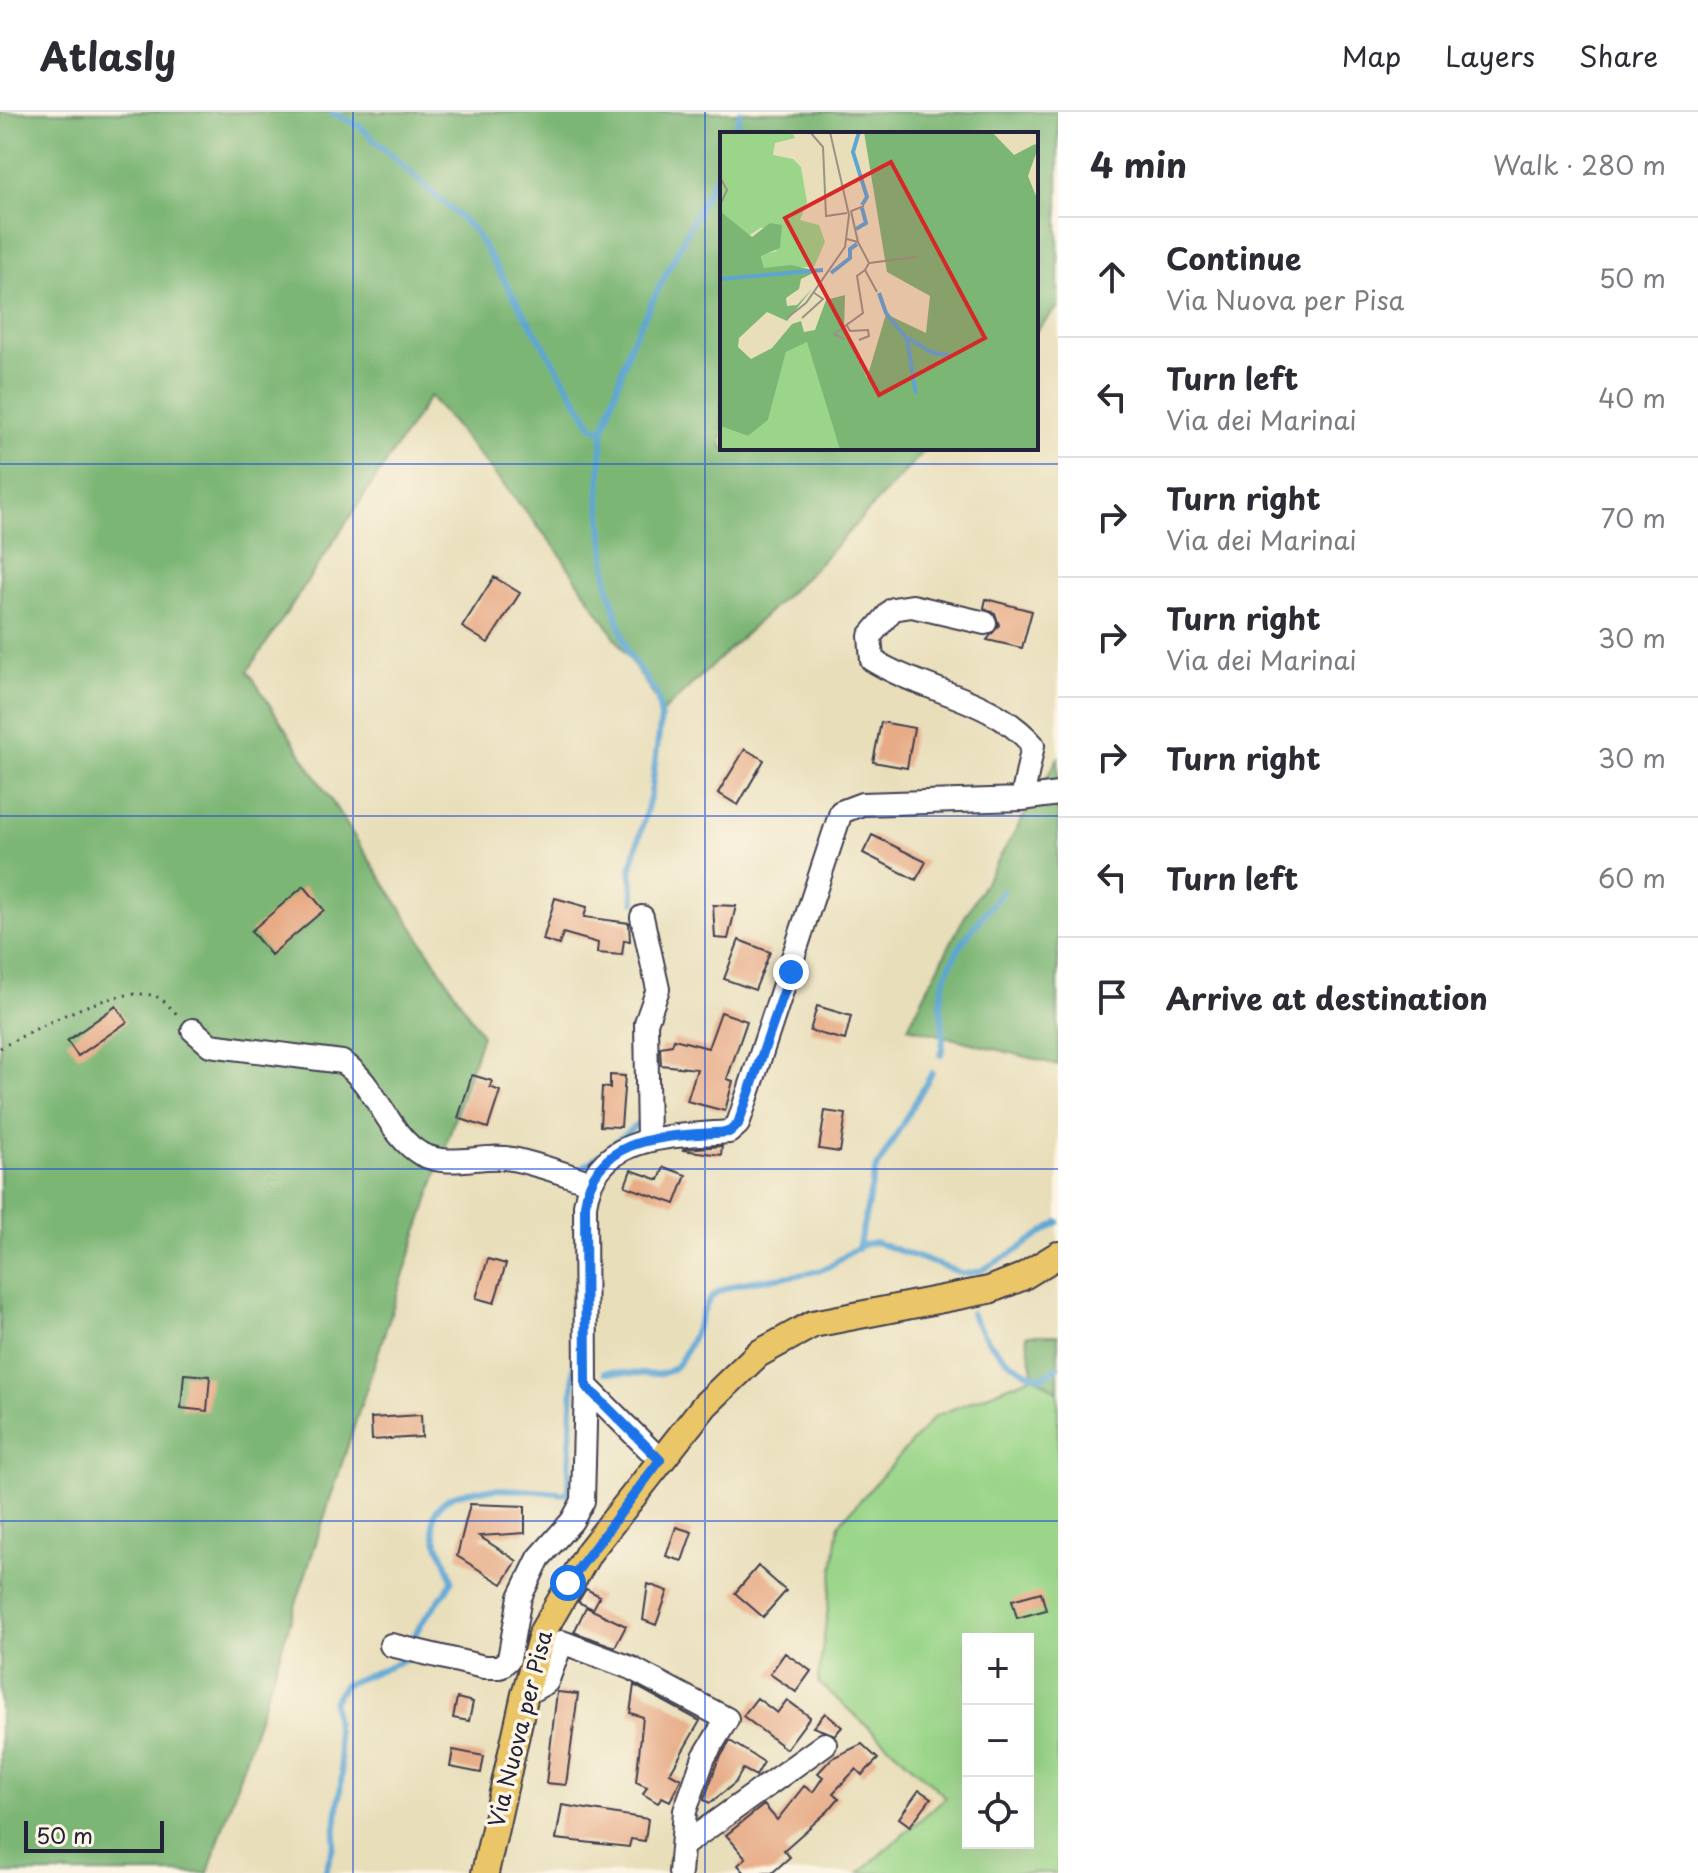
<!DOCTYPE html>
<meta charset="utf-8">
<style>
body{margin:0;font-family:"Playpen Sans",sans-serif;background:#f7f7f7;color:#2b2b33}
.controls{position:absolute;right:24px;bottom:24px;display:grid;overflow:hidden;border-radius:0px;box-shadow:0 8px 32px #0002}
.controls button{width:72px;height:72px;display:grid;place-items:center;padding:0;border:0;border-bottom:2px solid #e1e1e2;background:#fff;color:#2b2b33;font:40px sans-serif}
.scale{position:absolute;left:24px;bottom:20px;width:140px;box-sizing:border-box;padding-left:8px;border:4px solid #22223b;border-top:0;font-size:22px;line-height:28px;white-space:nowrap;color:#22223b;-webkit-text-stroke:6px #fcf5e5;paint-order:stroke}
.stop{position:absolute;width:24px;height:24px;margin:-18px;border:6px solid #1a73e8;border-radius:50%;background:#fff}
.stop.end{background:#1a73e8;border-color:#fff;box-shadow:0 2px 8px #0008}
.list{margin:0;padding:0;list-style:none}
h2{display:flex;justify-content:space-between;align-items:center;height:104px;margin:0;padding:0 32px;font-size:34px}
h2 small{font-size:26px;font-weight:400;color:#7c7c81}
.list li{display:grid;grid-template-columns:52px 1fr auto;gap:24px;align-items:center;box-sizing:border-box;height:120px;padding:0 32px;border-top:2px solid #e1e1e2}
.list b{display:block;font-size:30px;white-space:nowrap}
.list p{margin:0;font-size:26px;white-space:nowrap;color:#7c7c81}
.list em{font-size:26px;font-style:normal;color:#7c7c81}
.icon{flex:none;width:44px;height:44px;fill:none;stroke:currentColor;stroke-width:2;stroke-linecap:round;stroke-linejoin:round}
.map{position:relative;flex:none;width:1058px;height:1761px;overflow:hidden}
header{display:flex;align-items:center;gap:48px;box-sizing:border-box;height:112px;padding:0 40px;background:#fff;border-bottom:2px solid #e1e1e2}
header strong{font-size:38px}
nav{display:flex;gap:44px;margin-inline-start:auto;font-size:28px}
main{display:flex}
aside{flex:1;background:#fff}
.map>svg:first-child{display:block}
</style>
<header>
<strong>Atlasly</strong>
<nav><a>Map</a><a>Layers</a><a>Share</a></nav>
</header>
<main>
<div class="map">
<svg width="1058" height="1761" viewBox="0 0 1058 1761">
<rect width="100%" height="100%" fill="#fcf5e5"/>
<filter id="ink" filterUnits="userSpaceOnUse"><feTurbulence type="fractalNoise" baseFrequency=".0125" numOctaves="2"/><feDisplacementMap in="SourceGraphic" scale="16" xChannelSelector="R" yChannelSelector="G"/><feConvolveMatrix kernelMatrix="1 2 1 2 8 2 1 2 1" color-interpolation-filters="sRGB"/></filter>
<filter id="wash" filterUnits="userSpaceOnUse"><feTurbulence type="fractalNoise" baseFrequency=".006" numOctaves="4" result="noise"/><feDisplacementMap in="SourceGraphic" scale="32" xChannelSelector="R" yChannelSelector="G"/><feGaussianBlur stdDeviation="1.8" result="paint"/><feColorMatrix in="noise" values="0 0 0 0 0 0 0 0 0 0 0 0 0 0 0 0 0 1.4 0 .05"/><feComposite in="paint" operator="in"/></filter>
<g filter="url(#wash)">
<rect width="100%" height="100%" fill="#e8deba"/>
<path fill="#9ad589" stroke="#5e7c62" stroke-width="2" fill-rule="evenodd" d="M 1034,1264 L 1058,1280 L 1058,1761 L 859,1761 L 946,1685 L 818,1570 L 839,1412 L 935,1304 ZM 968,1527 L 1028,1527 L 1028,1731 L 968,1731 Z"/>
<path fill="#7bb675" stroke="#4e6c58" stroke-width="2" d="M 0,0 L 1058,0 L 1058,195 L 1036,219 L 1036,22 L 722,22 L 722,336 L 927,336 L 817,454 L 664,599 L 555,435 L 430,284 L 248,559 L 482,923 L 208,1761 L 0,1761 Z
M 1058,646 L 1058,953 L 908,915 L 960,813 Z
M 1026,1223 L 1058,1223 L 1058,1280 L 1034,1264 Z"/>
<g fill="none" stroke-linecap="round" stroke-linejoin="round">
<path stroke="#5da6d4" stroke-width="6" d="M 331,0 L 358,13 L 473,117 L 593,315 L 603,319
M 735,22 L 740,0
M 634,790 L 631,755 L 651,682 L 661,606 L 657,583 L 628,541 L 608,473 L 599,381 L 603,319 L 630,233 L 722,51
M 941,943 C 946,923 940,907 941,887 C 943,848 978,809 1002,780
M 613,1032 L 641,1009
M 582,1056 L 598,1044
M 858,1137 L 875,1059 L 932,961
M 971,1201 C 984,1229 1011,1259 1042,1265 L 1058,1255
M 605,1260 C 677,1263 672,1273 701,1205 C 705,1196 709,1185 718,1180 C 749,1164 789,1168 821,1158 C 840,1151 855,1132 875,1130 L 964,1162 L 980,1159 L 1014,1140 L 1058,1110
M 411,1532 C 423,1501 438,1495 452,1469 C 449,1450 432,1429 433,1410 C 436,1362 537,1380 568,1382 L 575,1229
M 325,1761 L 334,1732 L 342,1662 L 333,1590 L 344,1573 L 409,1546"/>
</g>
<g id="blocks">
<path fill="#e7ab86" d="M 494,465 L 520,481 L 488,531 L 462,515 Z
M 986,487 L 1032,499 L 1022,536 L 987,528 L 999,513 L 995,501 L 984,496 Z
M 881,610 L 914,616 L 907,656 L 873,650 Z
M 745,637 L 764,648 L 738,693 L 718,681 Z
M 872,723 L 926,750 L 916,768 L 863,741 Z
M 304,774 L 324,798 L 271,843 L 251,819 Z
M 555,786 L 587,795 L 584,805 L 629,811 L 630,829 L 624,828 L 622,843 L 597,841 L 598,831 L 563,821 L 559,833 L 543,828 Z
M 713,793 L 736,794 L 728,827 L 715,826 Z
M 739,828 L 770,840 L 755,878 L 724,867 Z
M 116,894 L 127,910 L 78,944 L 67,929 Z
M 817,894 L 851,904 L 845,928 L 810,919 Z
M 721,900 L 747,909 L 727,967 L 733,969 L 725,999 L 687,989 L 697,957 L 661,953 L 660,935 L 672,933 L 674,927 L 708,936 Z
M 472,963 L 492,969 L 490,975 L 500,979 L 488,1016 L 458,1006 Z
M 610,963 L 625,964 L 621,1015 L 600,1014 L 602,975 L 610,976 Z
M 825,999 L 846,1002 L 840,1040 L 819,1037 Z
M 722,1034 L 721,1043 L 682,1038 L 685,1037 Z
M 664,1055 L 686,1063 L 675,1092 L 625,1074 L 631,1058 L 659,1068 Z
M 488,1147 L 506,1152 L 494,1191 L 476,1186 Z
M 184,1262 L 210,1264 L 207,1299 L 181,1296 Z
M 421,1303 L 422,1325 L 372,1328 L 371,1306 Z
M 470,1392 L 525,1394 L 525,1421 L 479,1424 L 517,1449 L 502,1472 L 457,1444 Z
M 676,1415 L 692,1420 L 682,1449 L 666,1444 Z
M 758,1454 L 786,1479 L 763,1505 L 735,1481 Z
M 648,1472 L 668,1479 L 656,1513 L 643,1508 Z
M 586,1477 L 600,1484 L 593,1497 L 578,1490 Z
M 1041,1480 L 1046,1498 L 1017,1506 L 1012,1488 Z
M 586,1495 L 626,1514 L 615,1535 L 574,1520 Z
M 785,1541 L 811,1559 L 796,1580 L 770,1562 Z
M 634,1573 L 700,1609 L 670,1661 L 681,1667 L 670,1689 L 662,1685 L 658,1691 L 643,1682 L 647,1675 L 636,1670 L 643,1605 L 630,1601 Z
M 557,1580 L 578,1582 L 566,1673 L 546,1671 Z
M 457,1586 L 473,1590 L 469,1609 L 453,1606 Z
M 757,1586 L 777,1601 L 787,1588 L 810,1605 L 786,1637 L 743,1604 Z
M 825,1601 L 842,1615 L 835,1623 L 813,1615 Z
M 730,1629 L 764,1650 L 756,1664 L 743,1657 L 735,1671 L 710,1691 L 704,1688 L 717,1651 Z
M 862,1632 L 878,1647 L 862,1663 L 856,1657 L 833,1681 L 839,1686 L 828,1699 L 784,1738 L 790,1745 L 772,1761 L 745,1761 L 738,1753 L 746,1746 L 726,1723 L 764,1693 L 777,1708 L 804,1674 L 813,1680 L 823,1665 L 818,1661 L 832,1646 Z
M 453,1638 L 484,1644 L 481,1661 L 450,1655 Z
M 919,1678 L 931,1686 L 910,1714 L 899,1706 Z
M 562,1693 L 648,1707 L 645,1729 L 631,1727 L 629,1735 L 556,1727 Z"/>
</g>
</g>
<g filter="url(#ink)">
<use href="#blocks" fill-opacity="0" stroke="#403e4e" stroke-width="2"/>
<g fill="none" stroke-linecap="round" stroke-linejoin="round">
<defs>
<path id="minor" d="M 985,511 L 912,494 L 893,497 L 870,524 L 872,548 C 924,580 991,585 1033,633 L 1022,687
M 642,805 L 658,877 L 646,911 L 648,1025
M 193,918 L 210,933 L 342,950 C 377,972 388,1024 421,1042 C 451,1057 482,1041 512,1047 C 538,1052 564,1062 589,1070
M 660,1348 L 586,1274 L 585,1093 C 596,1020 672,1025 729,1020 L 738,1012 L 841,700 L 862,692 L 1022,687 L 1058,682
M 391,1533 L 484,1555 L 500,1555 L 509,1547 L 520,1485 L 539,1446 L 572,1409 L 583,1389 L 586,1274
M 525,1582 L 547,1570 L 562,1530 L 631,1556 L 727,1607 L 704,1645 L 685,1699 L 680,1761
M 685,1732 L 825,1632"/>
<path id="major" d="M 485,1761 L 525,1582 L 543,1519 L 589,1440 L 705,1293 L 758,1242 L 813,1212 L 989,1178 L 1022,1165 L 1058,1143"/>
</defs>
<use href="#minor" stroke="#403e4e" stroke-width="26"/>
<use href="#major" stroke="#403e4e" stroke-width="30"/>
<path stroke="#403e4e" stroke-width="3" stroke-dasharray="2 6" stroke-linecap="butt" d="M 0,936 C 36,917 115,872 155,884 C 164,887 172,898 179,904"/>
<use href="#minor" stroke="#fff" stroke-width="22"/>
<use href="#major" stroke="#eac669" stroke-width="26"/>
</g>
</g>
<g fill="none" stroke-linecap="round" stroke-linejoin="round" filter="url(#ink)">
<path stroke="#1a73e8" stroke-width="10" d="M 568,1471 L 660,1348 L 586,1274 L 585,1093 C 596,1019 672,1025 729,1020 L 738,1012 L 791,860"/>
</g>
<path fill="none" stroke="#1d4ed8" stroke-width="2" stroke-opacity="0.55" d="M 353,0 L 353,1761M 705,0 L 705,1761M 0,352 L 1058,352M 0,704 L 1058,704M 0,1057 L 1058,1057M 0,1409 L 1058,1409"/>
<g text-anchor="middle" stroke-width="7" stroke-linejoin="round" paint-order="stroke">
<g font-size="22" fill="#22223b" stroke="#fcf5e5">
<text transform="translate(520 1617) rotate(-76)" y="8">Via Nuova per Pisa</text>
</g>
</g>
<g transform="translate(720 20)">
<rect width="318" height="318" fill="#e8deba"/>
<path d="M 0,0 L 72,0 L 75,6 L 55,11 L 53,23 L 73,27 L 81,35 L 87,70 L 80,88 L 99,93 L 105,110 L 94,135 L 44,136 L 41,123 L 57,119 L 42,95 L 28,104 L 0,81 ZM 87,209 L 120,318 L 0,318 L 0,294 L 28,304 L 48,288 L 66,220 Z" fill="#9ad589"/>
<path d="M 144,0 L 272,0 L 294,23 L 315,12 L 318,16 L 308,44 L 318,69 L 318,318 L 120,318 L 87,210 L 66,220 L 48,288 L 28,304 L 0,294 L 1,80 L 32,105 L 50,91 L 62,93 L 60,116 L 41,124 L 44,136 L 71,133 L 97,139 L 81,147 L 79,157 L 66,166 L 67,174 L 77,173 L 92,157 L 67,189 L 47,180 L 19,206 L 18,215 L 31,227 L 52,216 L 72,192 L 81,189 L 84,200 L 95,198 L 106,168 L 125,163 L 124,198 L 147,246 L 166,182 L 206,201 L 210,164 L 167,140 Z" fill="#7bb675"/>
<path fill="none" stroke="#5da6d4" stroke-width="4" d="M 139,0 L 133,20 L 147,65 L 142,73M 136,97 L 146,91 L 142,76M 111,141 L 130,126 L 130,117 L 137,112M 0,147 L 103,138M 159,161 L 166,181 L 187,207 L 196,262M 188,206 L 211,220 L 232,224"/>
<path fill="none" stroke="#999387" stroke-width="2" d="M 90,0 L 103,15 L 106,84 L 127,81M 0,45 L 7,58 L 0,73M 127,107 L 138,110 L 149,131 L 145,138M 138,110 L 131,79 L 144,74M 149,131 L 196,125M 145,138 L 157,160M 67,186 L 86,171 L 125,115 L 129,83 L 110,0M 82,186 L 103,167 L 93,160M 126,192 L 130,199 L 148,198 L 149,204 L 139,208M 124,207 L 114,202 L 143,181 L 137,144 L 145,138"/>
<path fill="#d62828" fill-opacity="0.15" stroke="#d62828" stroke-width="4" d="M 171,30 L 265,206 L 159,263 L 65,86 Z"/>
<rect width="318" height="318" fill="none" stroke="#22223b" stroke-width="4"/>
</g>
</svg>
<div class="controls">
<button>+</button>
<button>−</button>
<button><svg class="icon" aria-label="locate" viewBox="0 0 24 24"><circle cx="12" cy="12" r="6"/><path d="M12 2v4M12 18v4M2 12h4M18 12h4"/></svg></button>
</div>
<div class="scale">50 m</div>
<div class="stop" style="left:568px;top:1471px"></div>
<div class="stop end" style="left:791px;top:860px"></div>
</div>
<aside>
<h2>4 min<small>Walk · 280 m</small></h2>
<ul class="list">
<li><svg class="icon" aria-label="ahead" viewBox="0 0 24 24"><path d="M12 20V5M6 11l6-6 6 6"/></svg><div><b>Continue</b><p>Via Nuova per Pisa</p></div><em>50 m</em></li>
<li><svg class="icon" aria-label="left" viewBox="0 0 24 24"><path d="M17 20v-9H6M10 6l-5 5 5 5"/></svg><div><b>Turn left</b><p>Via dei Marinai</p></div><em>40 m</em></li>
<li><svg class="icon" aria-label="right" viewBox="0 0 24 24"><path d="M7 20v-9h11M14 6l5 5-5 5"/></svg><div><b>Turn right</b><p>Via dei Marinai</p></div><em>70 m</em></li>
<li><svg class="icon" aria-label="right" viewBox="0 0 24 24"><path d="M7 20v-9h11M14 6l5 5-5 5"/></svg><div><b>Turn right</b><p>Via dei Marinai</p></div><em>30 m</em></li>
<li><svg class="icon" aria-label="right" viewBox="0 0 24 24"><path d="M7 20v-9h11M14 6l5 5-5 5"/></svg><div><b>Turn right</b></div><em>30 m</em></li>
<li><svg class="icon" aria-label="left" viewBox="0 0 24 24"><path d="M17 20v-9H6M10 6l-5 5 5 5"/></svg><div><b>Turn left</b></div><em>60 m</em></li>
<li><svg class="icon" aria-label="arrive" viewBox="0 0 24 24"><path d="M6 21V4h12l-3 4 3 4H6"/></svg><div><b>Arrive at destination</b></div></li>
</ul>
</aside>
</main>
